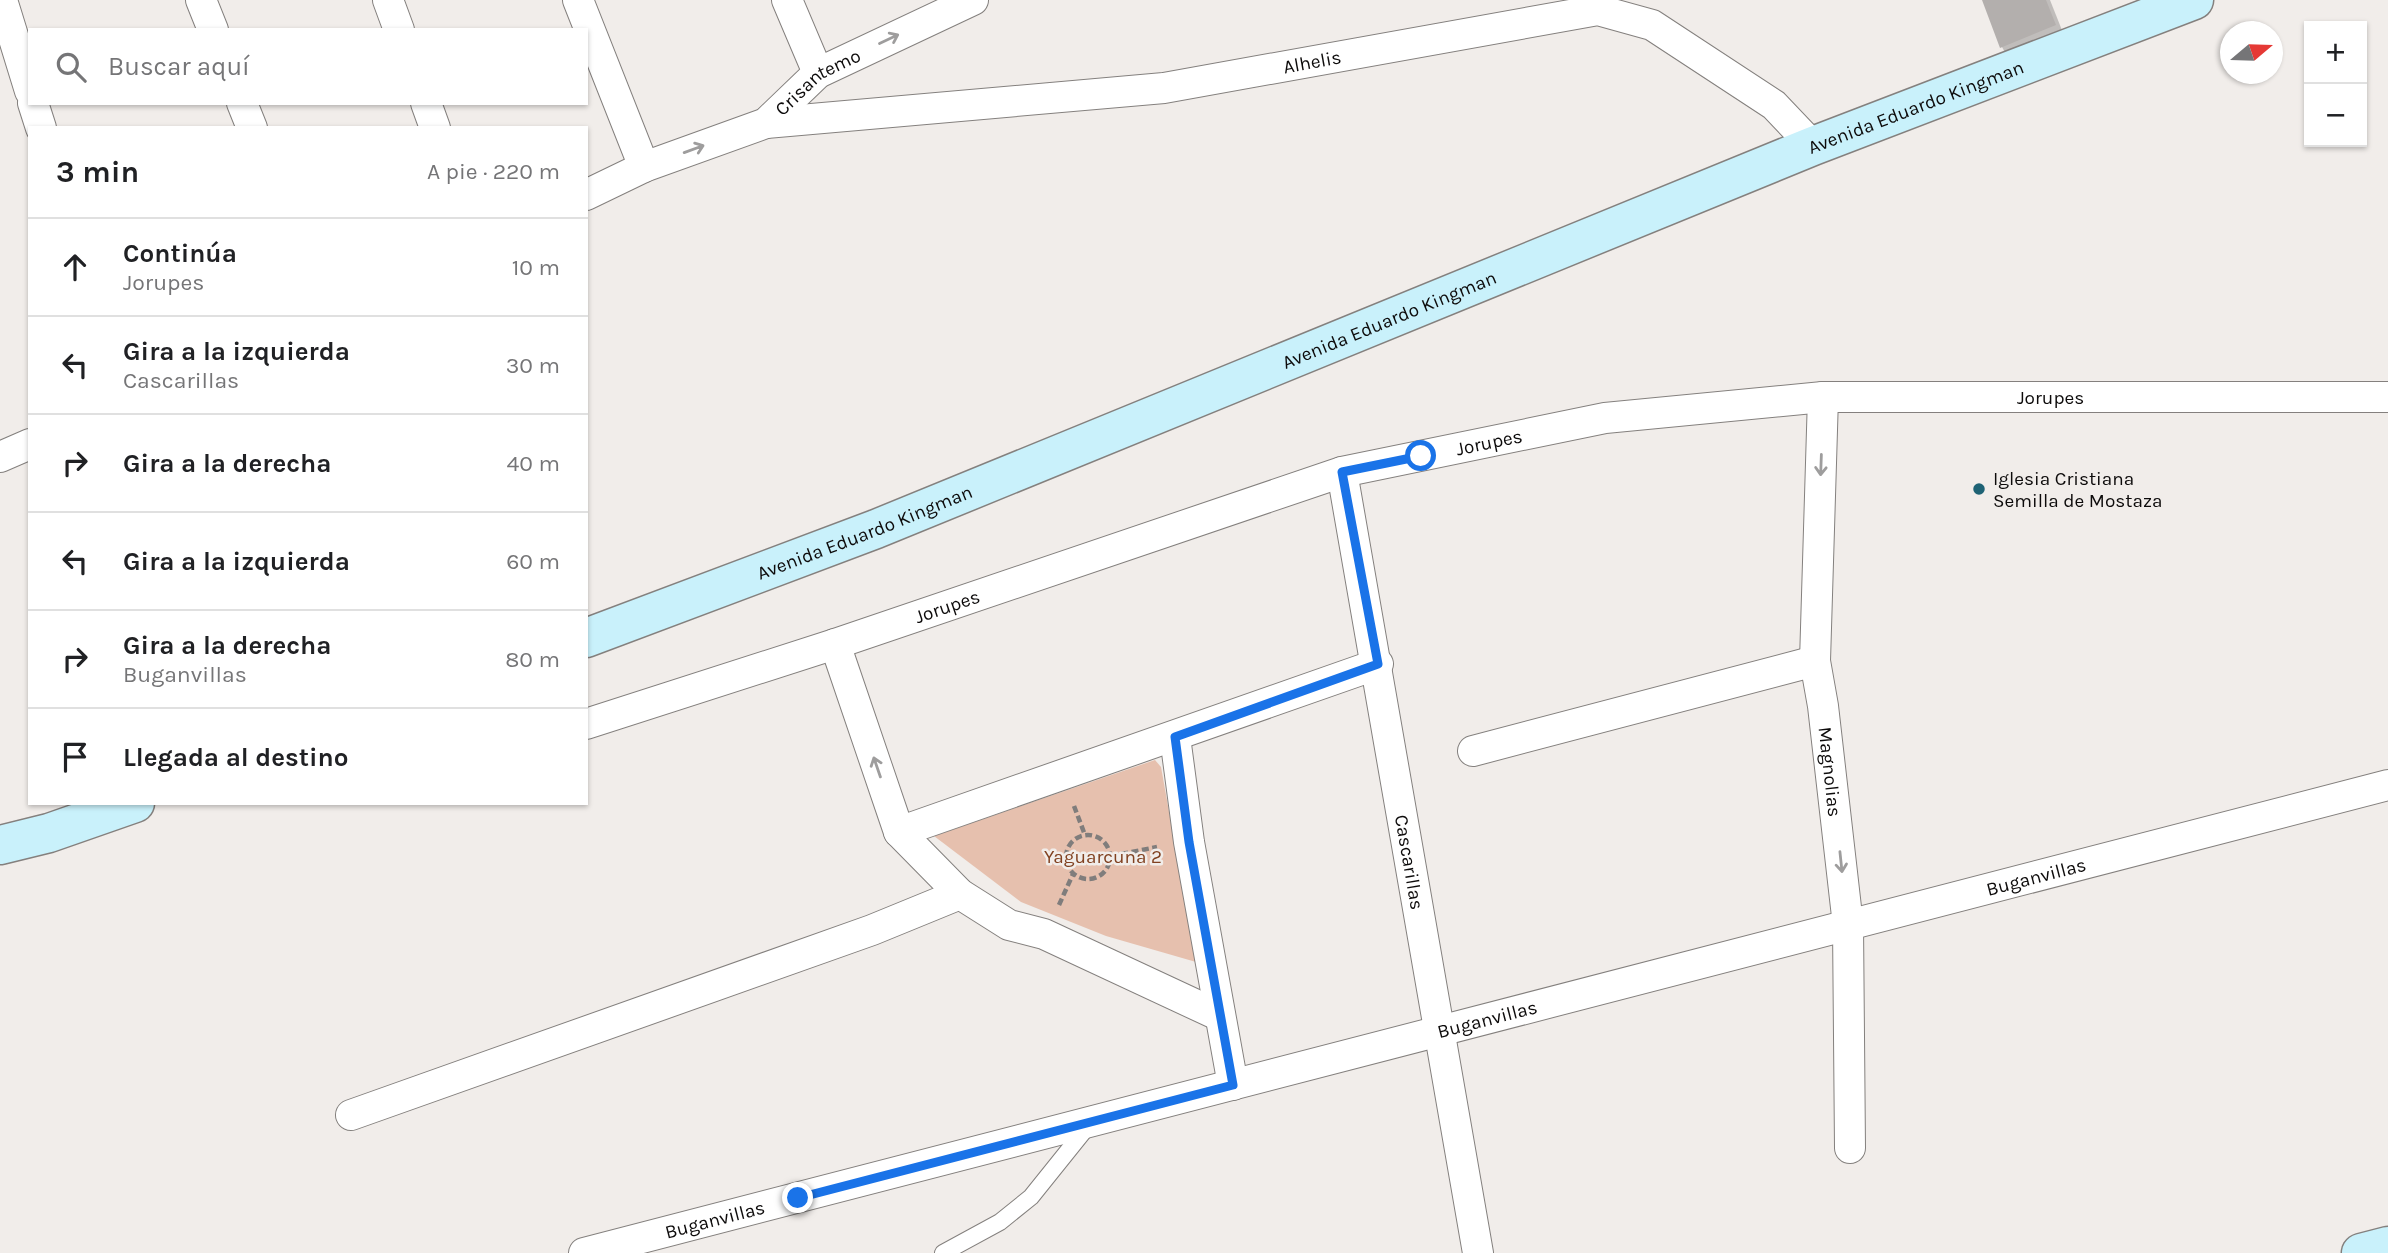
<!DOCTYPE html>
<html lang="es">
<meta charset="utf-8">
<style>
body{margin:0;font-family:Karla,sans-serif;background:#f2f2f2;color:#202124}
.controls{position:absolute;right:21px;top:21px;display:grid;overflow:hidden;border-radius:0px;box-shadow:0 2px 5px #0004}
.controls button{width:63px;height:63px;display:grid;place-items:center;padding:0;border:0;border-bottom:2px solid #e0e0e0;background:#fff;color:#202124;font:35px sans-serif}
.compass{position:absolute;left:2220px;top:21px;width:63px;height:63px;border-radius:50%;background:#fff;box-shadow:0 2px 5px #0004;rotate:71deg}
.stop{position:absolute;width:21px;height:21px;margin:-16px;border:5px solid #1a73e8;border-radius:50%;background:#fff}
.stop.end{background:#1a73e8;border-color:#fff;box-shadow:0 2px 7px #0008}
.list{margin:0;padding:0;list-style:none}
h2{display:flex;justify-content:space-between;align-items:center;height:91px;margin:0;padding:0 28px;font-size:30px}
h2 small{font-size:23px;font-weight:400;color:#757577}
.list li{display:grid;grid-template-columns:46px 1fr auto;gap:21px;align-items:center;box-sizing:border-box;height:98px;padding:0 28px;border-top:2px solid #e0e0e0}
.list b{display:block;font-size:26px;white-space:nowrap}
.list p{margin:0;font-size:23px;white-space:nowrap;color:#757577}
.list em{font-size:23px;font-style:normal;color:#757577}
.icon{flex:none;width:38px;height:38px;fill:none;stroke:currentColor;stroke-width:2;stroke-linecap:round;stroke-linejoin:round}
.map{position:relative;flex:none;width:2388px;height:1253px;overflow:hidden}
.search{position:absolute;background:#fff;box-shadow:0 2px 5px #0004;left:28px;top:28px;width:560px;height:77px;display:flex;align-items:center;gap:18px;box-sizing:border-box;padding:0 24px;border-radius:0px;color:#757577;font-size:26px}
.panel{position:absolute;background:#fff;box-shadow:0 2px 5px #0004;left:28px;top:126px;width:560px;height:679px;border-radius:0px}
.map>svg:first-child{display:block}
</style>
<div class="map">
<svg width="2388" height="1253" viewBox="0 0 2388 1253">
<rect width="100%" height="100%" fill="#f1edea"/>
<path fill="#e6c0ae" d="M 1155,760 L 1161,767 L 1196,962 L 1106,936 L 1021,902 L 934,836 Z"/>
<path fill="#0003" d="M 1984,0 L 2050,0 L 2073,58 L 2020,79 L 2002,47 Z"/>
<path fill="#b3afad" d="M 1982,0 L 2046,0 L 2056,25 L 2000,48 Z"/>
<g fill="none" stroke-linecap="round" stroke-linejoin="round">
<defs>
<path id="lane" d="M 943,1253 L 1000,1222 L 1031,1197 L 1088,1126"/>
<g id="street">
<path d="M 2,0 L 30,91"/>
<path d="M 201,0 L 213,30"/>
<path d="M 388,0 L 399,30"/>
<path d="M 578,0 L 644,167"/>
<path d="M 787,0 L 818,73"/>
<path d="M 33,103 L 41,128"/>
<path d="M 242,103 L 252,128"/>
<path d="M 426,103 L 435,128"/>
<path id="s1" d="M 766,123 L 1164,88 L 1598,10 L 1652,25 L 1774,105 L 1813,146"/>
<path id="s2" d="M 586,195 L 644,167 L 766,123 L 818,73 L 973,0"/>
<path id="s3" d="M 1823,397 L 1815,661 L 1823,706 L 1848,925 L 1850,1148"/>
<path d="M 0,457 L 30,444"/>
<path id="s4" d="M 1342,472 L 1478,1253"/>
<path d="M 835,644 L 899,832 L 960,894 L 1009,925 L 1044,934 L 1220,1016"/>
<path id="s5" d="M 586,724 L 835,644 L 1342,472 L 1605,418 L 1823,397 L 2388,397"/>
<path d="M 1175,737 L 1189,842 L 1233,1085"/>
<path d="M 1473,751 L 1815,661"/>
<path d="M 899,832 L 1378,664"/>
<path d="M 351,1115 L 872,930 L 960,894"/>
<path id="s6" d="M 584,1253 L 2388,785"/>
</g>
<g id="secondary">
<path id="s7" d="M 586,638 L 876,529 L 1813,146 L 2194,0"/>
<path d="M 0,845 L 49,833 L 135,803"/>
<path d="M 2361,1253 L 2388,1246"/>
</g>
</defs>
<use href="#lane" stroke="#84807e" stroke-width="18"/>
<use href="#street" stroke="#84807e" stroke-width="32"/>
<use href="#secondary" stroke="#84807e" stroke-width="41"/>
<path stroke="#807d7c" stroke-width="4.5" stroke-dasharray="7 3.5" stroke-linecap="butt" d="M 1074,806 L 1085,835
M1066 857a22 22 0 1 1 44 0a22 22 0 1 1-44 0Z
M 1111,856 L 1157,847
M 1059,905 L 1073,874"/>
<use href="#lane" stroke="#fff" stroke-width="16"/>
<use href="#street" stroke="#fff" stroke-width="30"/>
<use href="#secondary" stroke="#c9f1fb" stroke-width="38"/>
</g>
<defs><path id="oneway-shaft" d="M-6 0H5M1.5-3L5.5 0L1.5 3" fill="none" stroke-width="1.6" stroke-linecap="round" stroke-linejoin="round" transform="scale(1.75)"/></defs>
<g stroke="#9e9d9d">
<use href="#oneway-shaft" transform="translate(889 39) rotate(-25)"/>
<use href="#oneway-shaft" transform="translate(694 149) rotate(-20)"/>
<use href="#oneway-shaft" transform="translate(1821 465) rotate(92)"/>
<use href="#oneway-shaft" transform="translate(877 767) rotate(-109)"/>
<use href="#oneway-shaft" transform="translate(1841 862) rotate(84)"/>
</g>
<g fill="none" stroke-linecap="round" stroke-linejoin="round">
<path stroke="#1a73e8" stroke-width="9" d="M 798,1198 L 1233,1085 L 1189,842 L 1175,737 L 1378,664 L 1342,472 L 1421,456"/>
</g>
<circle fill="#1e6274" stroke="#f1edea" stroke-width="2.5" cx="1979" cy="489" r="7"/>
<g text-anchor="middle" stroke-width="5" stroke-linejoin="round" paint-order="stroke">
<g font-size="19" fill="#0d0b0b" stroke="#f1edea">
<text dy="7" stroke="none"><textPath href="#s1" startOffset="550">Alhelis</textPath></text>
<text dy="7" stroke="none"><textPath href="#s2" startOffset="261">Crisantemo</textPath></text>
<text dy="7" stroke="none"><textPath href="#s7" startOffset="1432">Avenida Eduardo Kingman</textPath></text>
<text dy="7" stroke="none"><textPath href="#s7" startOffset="864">Avenida Eduardo Kingman</textPath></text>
<text dy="7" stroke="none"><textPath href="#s5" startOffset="1512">Jorupes</textPath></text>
<text dy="7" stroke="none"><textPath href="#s5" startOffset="947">Jorupes</textPath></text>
<text dy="7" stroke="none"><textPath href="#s7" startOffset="298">Avenida Eduardo Kingman</textPath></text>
<text dy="7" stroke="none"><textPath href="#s5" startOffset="380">Jorupes</textPath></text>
<text dy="7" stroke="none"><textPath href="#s3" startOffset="376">Magnolias</textPath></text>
<text dy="7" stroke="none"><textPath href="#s4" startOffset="396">Cascarillas</textPath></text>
<text dy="7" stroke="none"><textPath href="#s6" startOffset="1500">Buganvillas</textPath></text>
<text dy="7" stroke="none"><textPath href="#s6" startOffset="933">Buganvillas</textPath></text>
<text dy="7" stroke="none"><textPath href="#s6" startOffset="135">Buganvillas</textPath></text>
</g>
<g font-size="19" fill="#0d0b0b" stroke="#f1edea" text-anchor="start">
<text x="1993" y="485">Iglesia Cristiana<tspan x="1993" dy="22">Semilla de Mostaza</tspan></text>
</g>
<g font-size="19" fill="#814120" stroke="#f1edea">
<text x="1103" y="863">Yaguarcuna 2</text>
</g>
</g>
</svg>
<div class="controls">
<button>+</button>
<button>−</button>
</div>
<svg class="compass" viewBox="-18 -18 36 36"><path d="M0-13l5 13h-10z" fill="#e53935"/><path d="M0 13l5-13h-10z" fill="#757577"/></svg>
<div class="stop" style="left:1421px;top:456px"></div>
<div class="stop end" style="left:798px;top:1198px"></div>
<div class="search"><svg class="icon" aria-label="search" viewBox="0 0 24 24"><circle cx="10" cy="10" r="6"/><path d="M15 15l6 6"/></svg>Buscar aquí</div>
<section class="panel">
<h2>3 min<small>A pie · 220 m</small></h2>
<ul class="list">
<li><svg class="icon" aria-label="ahead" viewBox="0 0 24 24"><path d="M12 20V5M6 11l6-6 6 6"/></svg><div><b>Continúa</b><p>Jorupes</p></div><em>10 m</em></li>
<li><svg class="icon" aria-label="left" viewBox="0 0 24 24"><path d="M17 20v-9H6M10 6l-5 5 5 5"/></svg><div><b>Gira a la izquierda</b><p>Cascarillas</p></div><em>30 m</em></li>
<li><svg class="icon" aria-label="right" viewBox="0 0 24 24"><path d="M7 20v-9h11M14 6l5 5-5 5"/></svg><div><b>Gira a la derecha</b></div><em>40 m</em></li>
<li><svg class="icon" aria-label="left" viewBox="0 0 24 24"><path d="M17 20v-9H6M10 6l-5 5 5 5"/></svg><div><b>Gira a la izquierda</b></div><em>60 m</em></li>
<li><svg class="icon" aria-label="right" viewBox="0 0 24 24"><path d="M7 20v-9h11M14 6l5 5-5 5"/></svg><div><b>Gira a la derecha</b><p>Buganvillas</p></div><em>80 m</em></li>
<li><svg class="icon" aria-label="arrive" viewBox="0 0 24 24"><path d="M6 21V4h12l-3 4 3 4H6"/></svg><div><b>Llegada al destino</b></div></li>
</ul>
</section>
</div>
